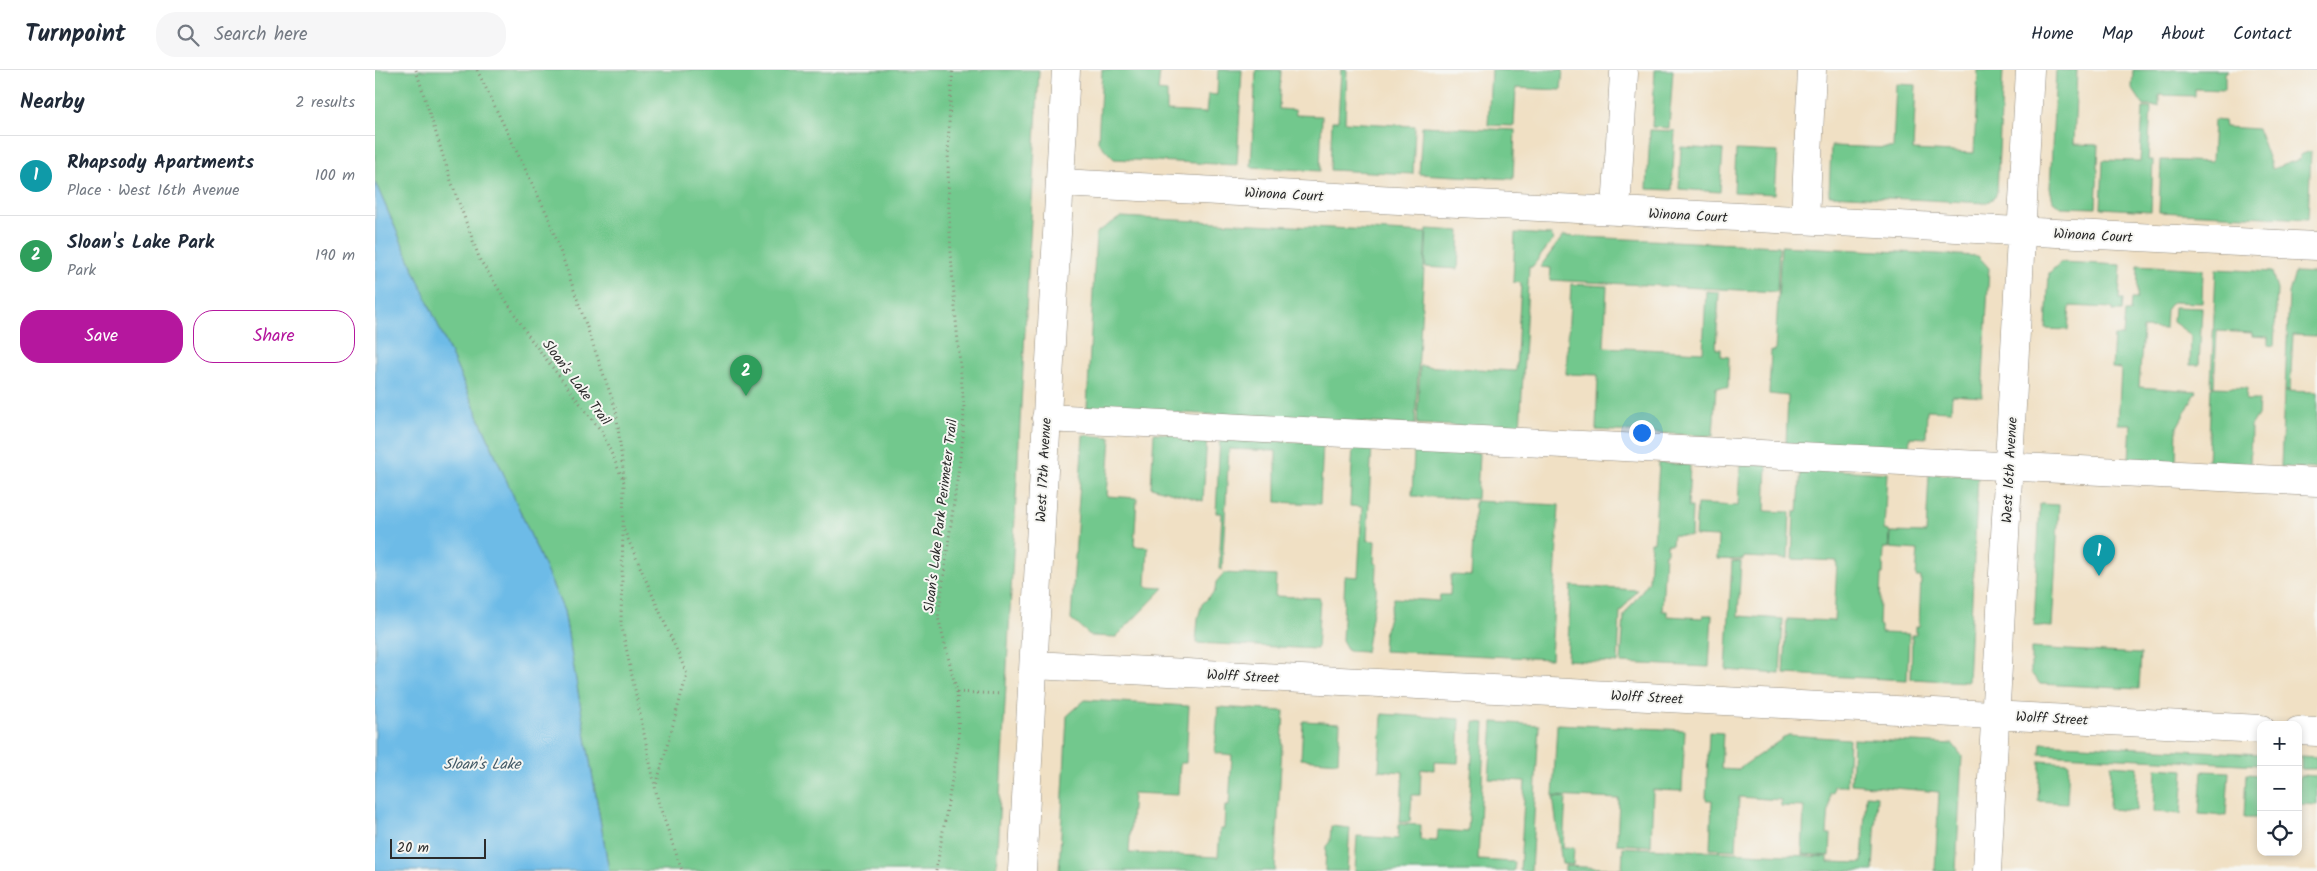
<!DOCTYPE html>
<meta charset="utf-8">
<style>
body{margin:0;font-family:Kalam,sans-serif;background:#f6f6f7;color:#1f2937}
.controls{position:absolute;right:15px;bottom:15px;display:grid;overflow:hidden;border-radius:10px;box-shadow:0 2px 8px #0003}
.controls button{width:45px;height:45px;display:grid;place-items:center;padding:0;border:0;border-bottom:1px solid #e0e1e3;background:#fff;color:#1f2937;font:25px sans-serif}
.scale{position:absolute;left:15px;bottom:12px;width:96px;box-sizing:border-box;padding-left:5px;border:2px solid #2b2b2b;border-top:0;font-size:14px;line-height:18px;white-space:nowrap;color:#2b2b2b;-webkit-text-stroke:4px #f6f6f2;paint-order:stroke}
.you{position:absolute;left:1266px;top:362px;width:18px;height:18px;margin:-12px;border:4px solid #fff;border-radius:50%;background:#1a73e8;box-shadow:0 0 0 8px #1a73e833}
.badge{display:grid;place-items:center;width:32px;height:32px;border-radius:50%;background:#b5179e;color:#fff;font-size:16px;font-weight:700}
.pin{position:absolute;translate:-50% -41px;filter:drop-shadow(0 1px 2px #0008)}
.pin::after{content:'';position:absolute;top:26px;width:18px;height:15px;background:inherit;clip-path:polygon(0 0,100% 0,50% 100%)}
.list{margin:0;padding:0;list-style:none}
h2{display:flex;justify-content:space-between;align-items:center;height:65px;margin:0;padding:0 20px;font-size:21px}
h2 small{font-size:16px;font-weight:400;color:#747a83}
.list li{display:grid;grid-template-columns:32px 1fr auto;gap:15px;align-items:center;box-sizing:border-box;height:80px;padding:0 20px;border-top:1px solid #e0e1e3}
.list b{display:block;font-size:19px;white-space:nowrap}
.list p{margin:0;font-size:16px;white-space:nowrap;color:#747a83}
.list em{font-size:16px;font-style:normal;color:#747a83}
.actions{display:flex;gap:10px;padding:15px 20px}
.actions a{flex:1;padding:11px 0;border:1px solid #b5179e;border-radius:20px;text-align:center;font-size:18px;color:#b5179e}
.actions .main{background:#b5179e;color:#fff}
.icon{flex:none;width:28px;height:28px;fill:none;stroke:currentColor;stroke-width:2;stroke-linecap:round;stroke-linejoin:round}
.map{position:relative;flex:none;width:1942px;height:801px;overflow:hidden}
header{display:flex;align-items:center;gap:30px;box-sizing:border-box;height:70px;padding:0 25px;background:#fff;border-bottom:1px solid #e0e1e3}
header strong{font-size:24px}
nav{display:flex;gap:28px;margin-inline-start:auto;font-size:18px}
.search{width:350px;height:45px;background:#f6f6f7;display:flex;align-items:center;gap:12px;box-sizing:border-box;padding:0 18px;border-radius:20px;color:#747a83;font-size:19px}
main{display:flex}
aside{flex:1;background:#fff}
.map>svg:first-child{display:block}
</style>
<header>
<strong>Turnpoint</strong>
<div class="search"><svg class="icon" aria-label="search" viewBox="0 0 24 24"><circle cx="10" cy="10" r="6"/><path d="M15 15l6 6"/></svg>Search here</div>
<nav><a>Home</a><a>Map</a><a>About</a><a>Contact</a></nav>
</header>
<main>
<aside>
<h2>Nearby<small>2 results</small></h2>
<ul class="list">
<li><span class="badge" style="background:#0f9aa8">1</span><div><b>Rhapsody Apartments</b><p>Place · West 16th Avenue</p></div><em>100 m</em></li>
<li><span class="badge" style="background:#2e9e5b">2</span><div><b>Sloan's Lake Park</b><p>Park</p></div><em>190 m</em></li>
</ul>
<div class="actions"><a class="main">Save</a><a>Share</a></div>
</aside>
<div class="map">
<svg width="1942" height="801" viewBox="0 0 1942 801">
<rect width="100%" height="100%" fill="#f6f6f2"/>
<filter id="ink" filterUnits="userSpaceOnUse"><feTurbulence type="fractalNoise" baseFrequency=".02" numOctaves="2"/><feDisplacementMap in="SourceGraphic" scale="10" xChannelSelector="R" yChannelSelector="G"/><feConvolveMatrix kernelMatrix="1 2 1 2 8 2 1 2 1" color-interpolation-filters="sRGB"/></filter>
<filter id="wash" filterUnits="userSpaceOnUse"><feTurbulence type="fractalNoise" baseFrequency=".0096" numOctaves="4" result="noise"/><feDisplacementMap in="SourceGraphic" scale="20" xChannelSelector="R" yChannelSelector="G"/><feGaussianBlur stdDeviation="1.12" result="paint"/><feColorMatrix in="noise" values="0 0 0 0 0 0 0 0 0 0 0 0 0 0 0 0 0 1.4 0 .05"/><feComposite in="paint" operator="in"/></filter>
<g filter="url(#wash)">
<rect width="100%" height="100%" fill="#f0e0c4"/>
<path fill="#72c88d" stroke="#4e7a5c" d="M 0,0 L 664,0 L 621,801 L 234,801 L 189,541 L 0,112 Z
M 727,0 L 785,0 L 783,21 L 792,22 L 792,41 L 831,43 L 833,24 L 842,25 L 843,0 L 867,0 L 862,95 L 739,89 L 723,72 Z
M 881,0 L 906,0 L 904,39 L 920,40 L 921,45 L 947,46 L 945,101 L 876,97 Z
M 966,0 L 972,0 L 970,52 L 1040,56 L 1038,104 L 955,100 L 957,51 L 963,51 Z
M 1116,0 L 1188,0 L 1186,20 L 1141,18 L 1139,56 L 1113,55 Z
M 1280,0 L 1298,0 L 1294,58 L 1277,57 Z
M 1603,0 L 1628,0 L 1622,122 L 1620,127 L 1611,133 L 1454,125 L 1456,76 L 1518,78 L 1521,14 L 1541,15 L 1538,80 L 1599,83 Z
M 1681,0 L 1702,0 L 1699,74 L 1724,75 L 1721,138 L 1686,137 L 1678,131 L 1675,118 Z
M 1758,0 L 1854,0 L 1850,3 L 1850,20 L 1820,19 L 1820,26 L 1784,25 L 1784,36 L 1769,36 L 1757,18 Z
M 1768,38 L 1776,38 L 1773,90 L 1778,90 L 1776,141 L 1726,138 L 1728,90 L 1765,91 Z
M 1839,50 L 1849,51 L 1850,57 L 1883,59 L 1897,99 L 1925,89 L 1925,85 L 1936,81 L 1933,149 L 1784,142 L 1786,90 L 1837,92 Z
M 1047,56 L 1140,60 L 1138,109 L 1044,104 Z
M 1275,60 L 1300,61 L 1297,120 L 1272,119 Z
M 1306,77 L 1348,80 L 1345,122 L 1304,119 Z
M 1361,80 L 1403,82 L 1400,124 L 1359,122 Z
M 746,147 L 1051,163 L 1040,355 L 712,338 L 721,163 Z
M 1052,159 L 1085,161 L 1083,199 L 1050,197 Z
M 1140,163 L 1176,165 L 1178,170 L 1157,197 L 1154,197 L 1145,359 L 1042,354 L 1045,296 L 1141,301 L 1146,213 L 1138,212 Z
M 1188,166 L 1404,176 L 1402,222 L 1175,210 L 1176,198 L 1165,197 Z
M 1406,176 L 1603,186 L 1614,198 L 1607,327 L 1577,325 L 1576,341 L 1552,340 L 1551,368 L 1535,367 L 1534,381 L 1411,374 L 1413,326 L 1394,324 L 1396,281 L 1400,281 Z
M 1686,192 L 1746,195 L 1744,229 L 1748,229 L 1747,241 L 1738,241 L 1738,238 L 1695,236 L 1693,260 L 1671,259 L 1674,203 Z
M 1763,195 L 1828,199 L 1827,233 L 1797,232 L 1791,240 L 1790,259 L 1768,258 L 1764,317 L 1822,321 L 1802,357 L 1801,392 L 1754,389 L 1756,354 L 1743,354 L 1746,299 L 1737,298 L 1739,266 L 1748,266 L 1750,242 L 1755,242 L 1756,229 L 1762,229 Z
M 1841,199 L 1897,202 L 1902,220 L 1899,276 L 1893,275 L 1893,267 L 1877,266 L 1877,263 L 1842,261 L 1839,316 L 1836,315 Z
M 1920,202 L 1942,203 L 1942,266 L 1918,265 L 1915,320 L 1910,320 L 1914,223 Z
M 1196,214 L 1232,216 L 1229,277 L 1328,282 L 1331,221 L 1344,222 L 1341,279 L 1346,279 L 1346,286 L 1354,287 L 1353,318 L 1341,317 L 1338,366 L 1221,360 L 1223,305 L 1191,304 Z
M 1799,237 L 1827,238 L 1824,295 L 1815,295 L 1816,265 L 1798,252 Z
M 1836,317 L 1872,318 L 1871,330 L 1884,330 L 1883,345 L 1876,356 L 1875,395 L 1833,393 Z
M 1909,321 L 1942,322 L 1942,399 L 1906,397 Z
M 779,363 L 832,366 L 828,431 L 776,417 Z
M 708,365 L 736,367 L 732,426 L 762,428 L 759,476 L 773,477 L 771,517 L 789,518 L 741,567 L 716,566 L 696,549 Z
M 845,368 L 948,373 L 945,434 L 901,432 L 901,381 L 854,379 L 847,500 L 844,499 L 847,443 L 841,443 Z
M 978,374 L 997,375 L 992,470 L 1000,471 L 999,493 L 1002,494 L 1001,525 L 991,582 L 973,581 L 967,570 L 970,506 L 983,507 L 987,437 L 975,436 Z
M 1039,380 L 1104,383 L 1102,429 L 1037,426 Z
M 1284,393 L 1315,395 L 1313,437 L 1317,437 L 1316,466 L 1298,465 L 1297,474 L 1292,474 L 1292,483 L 1290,483 L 1287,541 L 1292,541 L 1292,546 L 1328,548 L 1328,545 L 1337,545 L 1334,597 L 1246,593 L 1249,545 L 1274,511 L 1276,472 L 1279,472 Z
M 1365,394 L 1392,395 L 1390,441 L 1415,442 L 1413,489 L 1369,487 L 1368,490 L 1342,489 L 1343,467 L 1320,466 L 1322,434 L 1363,436 Z
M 1426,398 L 1512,403 L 1509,460 L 1515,461 L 1514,478 L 1509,478 L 1508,504 L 1506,504 L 1504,555 L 1506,556 L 1506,563 L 1534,564 L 1532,610 L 1409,604 L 1412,549 L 1459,551 L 1462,491 L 1417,489 L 1419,442 L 1423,442 Z
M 1554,404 L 1603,406 L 1593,612 L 1536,609 L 1537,565 L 1541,565 L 1541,557 L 1544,556 L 1546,507 L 1541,507 L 1543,480 L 1515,478 L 1516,462 L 1551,463 Z
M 1100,431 L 1184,435 L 1176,589 L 1008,581 L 1009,565 L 1019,528 L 1064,531 L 1065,525 L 1075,525 L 1076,505 L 1096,506 Z
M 1665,434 L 1684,435 L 1677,557 L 1659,556 Z
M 1357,491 L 1366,492 L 1363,546 L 1408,549 L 1405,604 L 1351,600 Z
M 849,503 L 901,506 L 900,526 L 945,528 L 942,579 L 821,573 L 823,548 L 827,534 L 840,521 L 841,512 Z
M 1196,516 L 1262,520 L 1245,542 L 1243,593 L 1192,590 Z
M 1656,578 L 1766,584 L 1764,619 L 1665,614 L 1656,603 Z
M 710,630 L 814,636 L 811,693 L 805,693 L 803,725 L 758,723 L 754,783 L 843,787 L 845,759 L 849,759 L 850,736 L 854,736 L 857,685 L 840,683 L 843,637 L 909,641 L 900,801 L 684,801 L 692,646 Z
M 1007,644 L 1085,649 L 1083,693 L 1059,692 L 1059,700 L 1046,699 L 1045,725 L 1037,725 L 1035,752 L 1025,752 L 1028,702 L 1004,700 Z
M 928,651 L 965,653 L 963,692 L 926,689 Z
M 1099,652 L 1110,653 L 1103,790 L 1140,792 L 1139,801 L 980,801 L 982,766 L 1023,769 L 1024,754 L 1046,755 L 1045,770 L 1062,771 L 1063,760 L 1093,762 Z
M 1118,652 L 1164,655 L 1156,801 L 1145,801 L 1150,711 L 1114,709 Z
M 1182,654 L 1310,660 L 1307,721 L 1278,720 L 1276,776 L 1242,774 L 1244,729 L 1178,726 Z
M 1334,662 L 1348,663 L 1346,699 L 1362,700 L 1413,665 L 1474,669 L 1472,716 L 1459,716 L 1458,723 L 1455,723 L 1452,764 L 1456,764 L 1455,786 L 1427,784 L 1429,737 L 1406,736 L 1406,730 L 1364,727 L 1361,780 L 1335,779 L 1337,730 L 1331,730 Z
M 1478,669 L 1578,674 L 1587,686 L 1581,801 L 1560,801 L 1564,722 L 1476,714 Z
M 1666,673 L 1886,684 L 1886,695 L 1665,684 Z
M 1926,686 L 1942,687 L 1942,699 L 1926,699 Z
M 1665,691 L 1694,693 L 1692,733 L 1663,731 Z
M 1736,695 L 1763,697 L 1761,741 L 1734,739 Z
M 1781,698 L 1809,700 L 1806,744 L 1779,742 Z
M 1827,701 L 1854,702 L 1851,746 L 1824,744 Z
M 1871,704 L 1886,705 L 1886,741 L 1883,741 L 1883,748 L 1869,748 Z
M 1925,705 L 1942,706 L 1942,735 L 1923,734 Z
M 1491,725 L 1502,726 L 1498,801 L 1190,801 L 1190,796 L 1247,799 L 1248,777 L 1453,787 L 1453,792 L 1487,793 Z
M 1178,727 L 1191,728 L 1188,777 L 1199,778 L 1198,795 L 1187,794 Z
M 956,756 L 975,758 L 972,801 L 950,801 L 951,777 L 955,771 Z"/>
<path fill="#6dbbe7" stroke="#4c7389" d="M 0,112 L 189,541 L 234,801 L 0,801 Z"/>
</g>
<g filter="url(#ink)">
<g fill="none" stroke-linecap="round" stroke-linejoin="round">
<defs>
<path id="minor" d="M 685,113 L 1942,176
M 1241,141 L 1249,3
M 1430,150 L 1437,0
M 671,348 L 1942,412
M 659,595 L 1886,659
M 1923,661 L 1942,662
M 647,801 L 691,0
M 1612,801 L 1655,0"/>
</defs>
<use href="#minor" stroke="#8e8678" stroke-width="29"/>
<path stroke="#8e8678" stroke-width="3" stroke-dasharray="1 4" stroke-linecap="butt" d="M 41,0 L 76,111 L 105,190 L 155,268 L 227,362 L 249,412 L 246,553 L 283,731 L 307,801
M 102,0 L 173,146 L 241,340 L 249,408
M 249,460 L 312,604 L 281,716
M 582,622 L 627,624
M 561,801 L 584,670 L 582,622 L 563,547 L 588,367 L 589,338 C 579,228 566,110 578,0"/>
<use href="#minor" stroke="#fff" stroke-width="28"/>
</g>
</g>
<g text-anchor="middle" stroke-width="4" stroke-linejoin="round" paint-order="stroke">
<g font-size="14" fill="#2b2b2b" stroke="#f6f6f2">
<text transform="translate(909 124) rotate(3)" y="5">Winona Court</text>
<text transform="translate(1313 145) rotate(3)" y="5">Winona Court</text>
<text transform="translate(1718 165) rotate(3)" y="5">Winona Court</text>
<text transform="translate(202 312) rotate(53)" y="5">Sloan's Lake Trail</text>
<text transform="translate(668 400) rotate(-87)" y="5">West 17th Avenue</text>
<text transform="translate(1634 400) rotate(-87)" y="5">West 16th Avenue</text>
<text transform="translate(565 446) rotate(-83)" y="5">Sloan's Lake Park Perimeter Trail</text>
<text transform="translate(868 606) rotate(3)" y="5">Wolff Street</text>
<text transform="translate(1272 627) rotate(3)" y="5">Wolff Street</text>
<text transform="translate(1677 648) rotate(3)" y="5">Wolff Street</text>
</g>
<g font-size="15" font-style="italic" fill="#3f5663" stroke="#f6f6f2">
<text x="107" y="699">Sloan's Lake</text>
</g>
</g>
</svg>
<div class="controls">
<button>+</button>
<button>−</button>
<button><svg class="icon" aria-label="locate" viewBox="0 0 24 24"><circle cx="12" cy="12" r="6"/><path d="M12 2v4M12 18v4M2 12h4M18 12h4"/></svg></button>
</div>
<div class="scale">20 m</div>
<div class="you"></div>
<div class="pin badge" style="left:1724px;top:506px;background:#0f9aa8">1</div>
<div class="pin badge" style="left:371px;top:326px;background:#2e9e5b">2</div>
</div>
</main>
